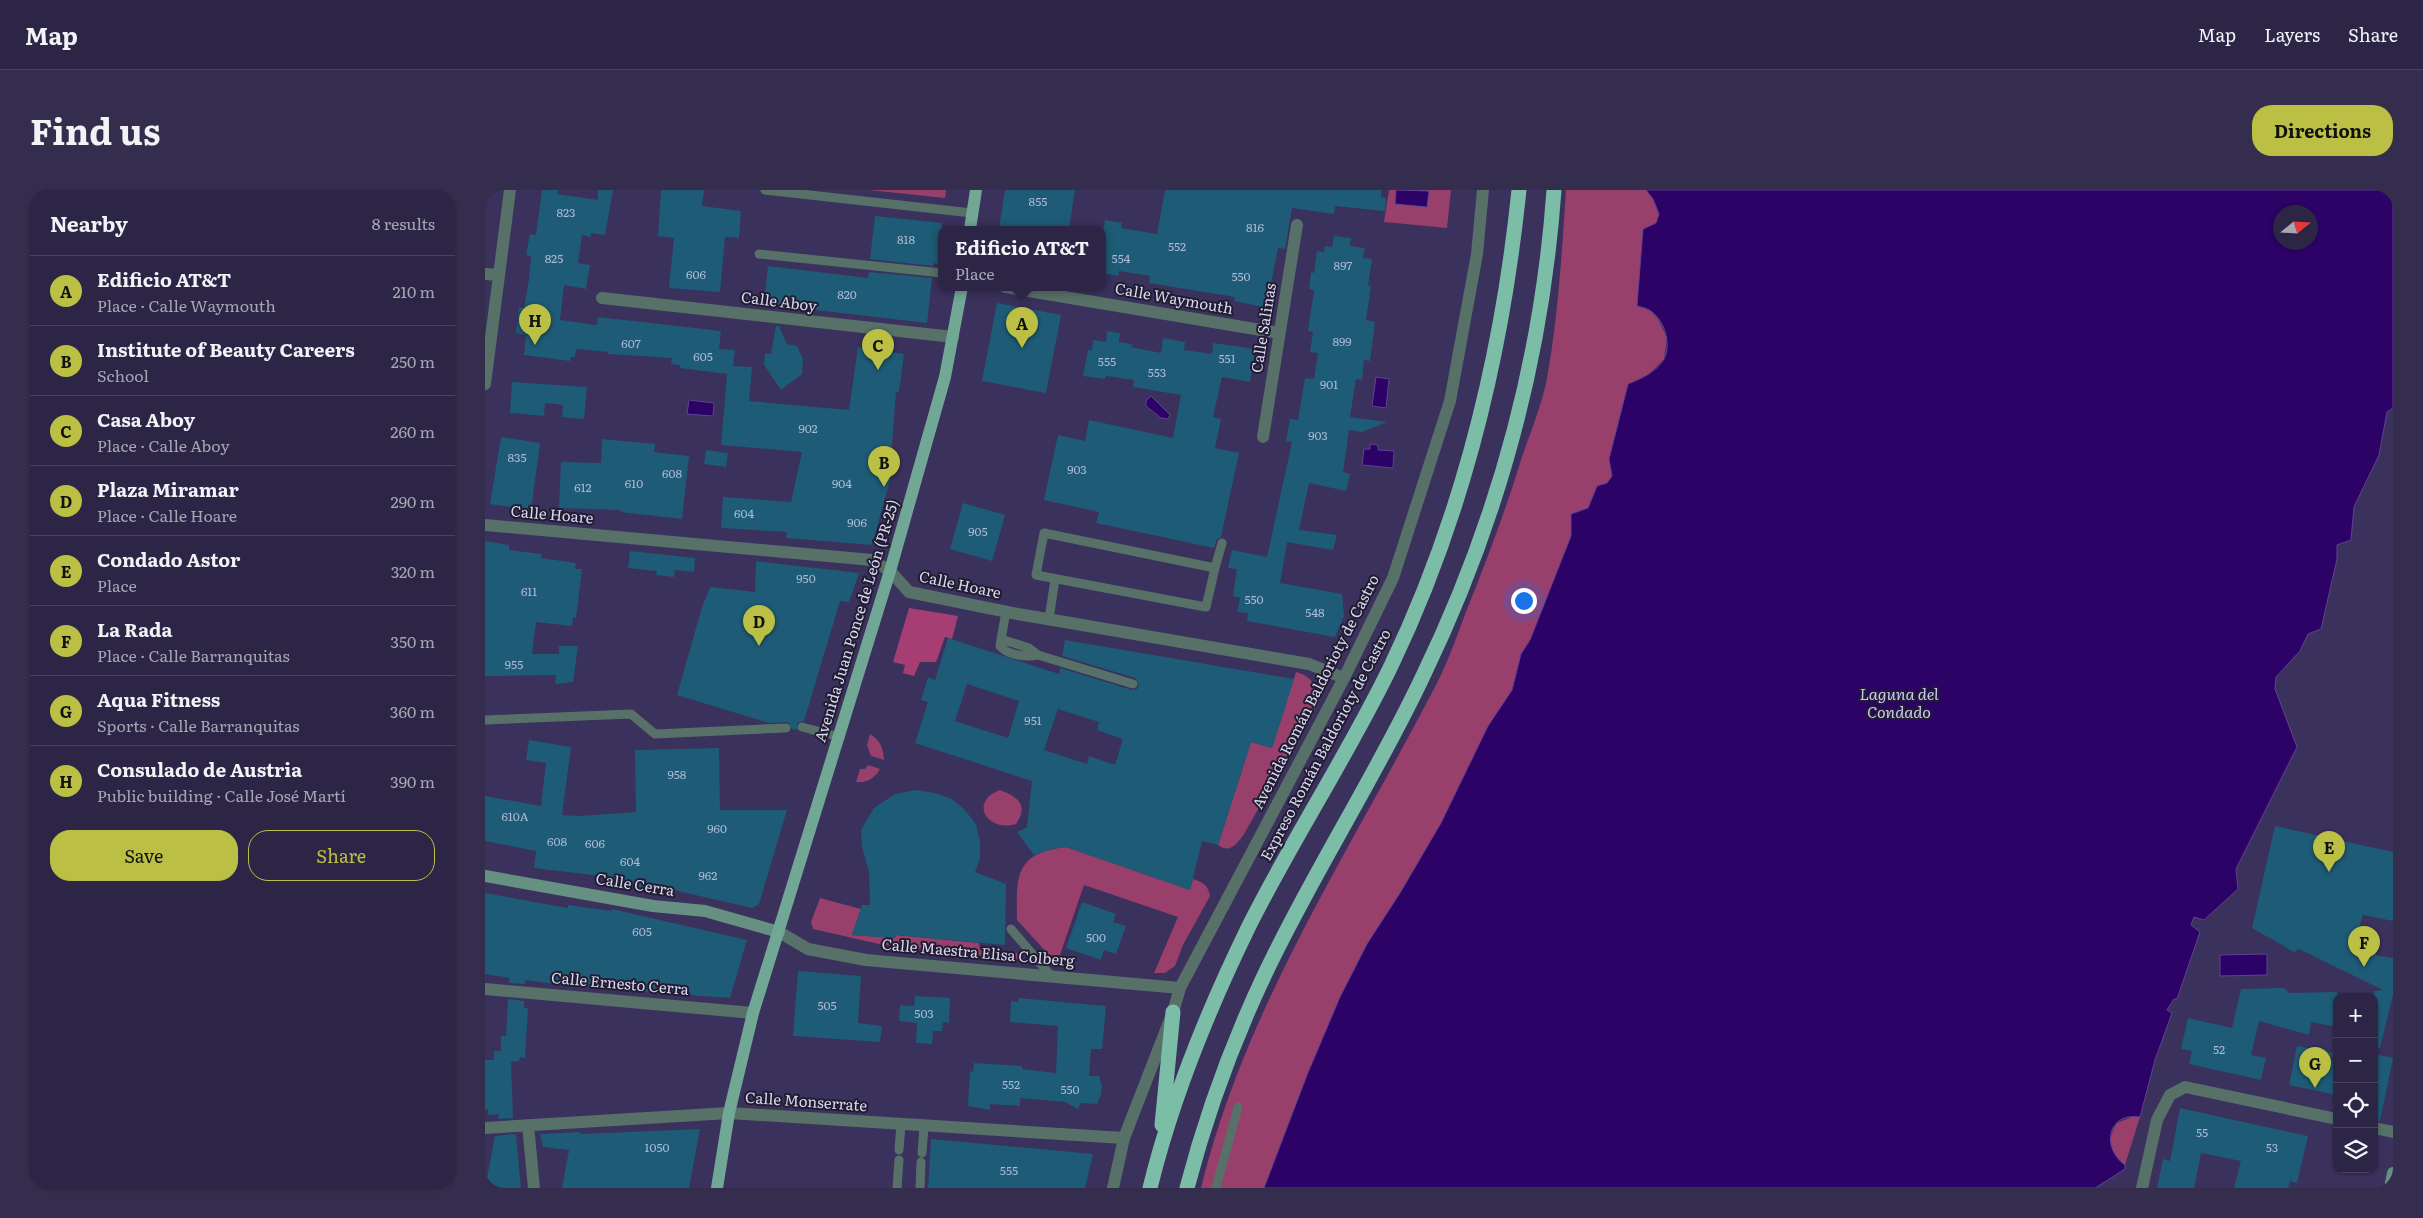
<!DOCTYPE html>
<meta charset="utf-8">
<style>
body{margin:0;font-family:Literata,serif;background:#342d4d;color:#f1f3f6}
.controls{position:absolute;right:15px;bottom:15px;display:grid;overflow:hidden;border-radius:10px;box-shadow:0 1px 4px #0004}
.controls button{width:45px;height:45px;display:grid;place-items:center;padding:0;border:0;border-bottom:1px solid #48425f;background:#2c2546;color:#f1f3f6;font:25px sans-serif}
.compass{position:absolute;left:1788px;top:15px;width:45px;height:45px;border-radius:50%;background:#2c2546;box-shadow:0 1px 4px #0004;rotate:72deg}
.you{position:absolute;left:1038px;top:410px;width:18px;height:18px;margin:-12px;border:4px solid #fff;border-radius:50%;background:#1a73e8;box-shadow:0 0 0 8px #1a73e833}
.badge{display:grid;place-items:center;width:32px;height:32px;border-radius:50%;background:#bbc044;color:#111;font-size:16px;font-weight:700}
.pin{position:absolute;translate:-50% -41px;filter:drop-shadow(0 1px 2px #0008)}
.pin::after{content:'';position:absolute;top:26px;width:18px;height:15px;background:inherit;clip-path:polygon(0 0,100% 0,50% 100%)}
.popup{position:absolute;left:453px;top:36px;width:168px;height:65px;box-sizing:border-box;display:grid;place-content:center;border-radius:10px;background:#2c2546;filter:drop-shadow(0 1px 4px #0005);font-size:16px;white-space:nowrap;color:#a6a5b3}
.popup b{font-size:19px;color:#f1f3f6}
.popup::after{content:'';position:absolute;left:50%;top:100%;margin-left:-10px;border:10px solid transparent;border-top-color:#2c2546}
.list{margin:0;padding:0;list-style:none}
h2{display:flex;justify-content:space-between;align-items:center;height:65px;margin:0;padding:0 20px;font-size:21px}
h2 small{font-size:16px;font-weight:400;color:#a6a5b3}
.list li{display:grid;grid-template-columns:32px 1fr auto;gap:15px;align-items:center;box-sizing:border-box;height:70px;padding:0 20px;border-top:1px solid #48425f}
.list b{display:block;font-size:19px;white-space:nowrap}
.list p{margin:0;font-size:16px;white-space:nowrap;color:#a6a5b3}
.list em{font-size:16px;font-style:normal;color:#a6a5b3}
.actions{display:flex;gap:10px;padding:15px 20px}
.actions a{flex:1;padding:11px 0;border:1px solid #bbc044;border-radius:20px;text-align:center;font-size:18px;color:#bbc044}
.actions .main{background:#bbc044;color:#111}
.icon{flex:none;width:28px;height:28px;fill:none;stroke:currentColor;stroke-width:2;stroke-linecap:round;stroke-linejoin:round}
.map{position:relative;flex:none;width:1908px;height:998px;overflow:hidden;border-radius:20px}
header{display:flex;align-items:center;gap:30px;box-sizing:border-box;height:70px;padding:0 25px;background:#2c2546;border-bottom:1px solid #48425f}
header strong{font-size:24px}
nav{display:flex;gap:28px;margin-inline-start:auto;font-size:18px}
.intro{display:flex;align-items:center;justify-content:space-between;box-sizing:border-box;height:120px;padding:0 30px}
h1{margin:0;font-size:35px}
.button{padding:12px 22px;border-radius:20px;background:#bbc044;color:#111;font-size:18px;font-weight:700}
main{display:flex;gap:30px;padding:0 30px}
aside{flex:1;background:#2c2546;border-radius:20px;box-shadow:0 1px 4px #0004}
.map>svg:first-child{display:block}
</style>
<header>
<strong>Map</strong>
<nav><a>Map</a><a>Layers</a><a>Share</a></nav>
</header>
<div class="intro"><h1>Find us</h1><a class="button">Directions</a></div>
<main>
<aside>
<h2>Nearby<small>8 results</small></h2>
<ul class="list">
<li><span class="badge">A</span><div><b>Edificio AT&amp;T</b><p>Place · Calle Waymouth</p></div><em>210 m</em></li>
<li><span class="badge">B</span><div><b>Institute of Beauty Careers</b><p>School</p></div><em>250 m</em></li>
<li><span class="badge">C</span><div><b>Casa Aboy</b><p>Place · Calle Aboy</p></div><em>260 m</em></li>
<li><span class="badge">D</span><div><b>Plaza Miramar</b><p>Place · Calle Hoare</p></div><em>290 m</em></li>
<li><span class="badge">E</span><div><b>Condado Astor</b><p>Place</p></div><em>320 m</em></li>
<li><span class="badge">F</span><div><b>La Rada</b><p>Place · Calle Barranquitas</p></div><em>350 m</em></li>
<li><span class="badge">G</span><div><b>Aqua Fitness</b><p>Sports · Calle Barranquitas</p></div><em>360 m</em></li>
<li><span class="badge">H</span><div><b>Consulado de Austria</b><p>Public building · Calle José Martí</p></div><em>390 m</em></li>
</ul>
<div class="actions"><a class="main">Save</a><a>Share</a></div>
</aside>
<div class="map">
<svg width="1908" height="998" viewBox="0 0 1908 998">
<rect width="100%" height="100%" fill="#3a315d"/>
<path fill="#983f6c" d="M 384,0 L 461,0 L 460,8 Z
M 904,0 L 966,0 L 962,38 L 899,32 Z
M 1081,0 L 1161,0 L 1168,9 L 1174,24 L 1171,33 L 1165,37 L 1152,116 L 1165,120 L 1173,129 L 1182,148 L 1179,169 L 1161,187 L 1124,269 L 1127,286 L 1122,293 L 1112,296 L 1103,318 L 1086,324 L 1086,346 L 1045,450 L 1036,464 L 1028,500 L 1003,536 L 956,633 L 915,703 L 882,754 L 855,807 L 822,885 L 779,998 L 716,998 C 761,813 870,654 955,487 C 965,466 973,443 981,422 C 1001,372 1020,322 1036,270 C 1045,243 1057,215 1062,188 C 1073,128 1077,60 1081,0 Z
M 811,482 C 829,487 831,497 833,514 L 759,644 C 752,654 745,664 733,655 L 766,552 L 787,558 Z
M 385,544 C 396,551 398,558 399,570 L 386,566 L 382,555 Z
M 383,575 L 395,579 C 390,588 382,593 371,592 L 375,579 L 380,579 Z
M 515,600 C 533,607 544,615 531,634 C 503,643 483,612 515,600 Z
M 581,657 L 705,700 L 708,689 C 718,692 723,695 725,706 L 698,755 L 690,776 L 680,783 L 669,783 L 693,727 L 599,695 L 575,765 L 564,765 L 532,730 C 531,686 530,663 581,657 Z
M 335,708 L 376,719 L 367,745 L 410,748 L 411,745 L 494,753 L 495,760 L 532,763 L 541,771 L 394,754 L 328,739 L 326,732 Z
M 1649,926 L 1655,927 L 1640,975 C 1624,964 1621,950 1632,933 Z"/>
<path fill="#a63e74" d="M 424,418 L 473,426 L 467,449 L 460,447 L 451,472 L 435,472 L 429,486 L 418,483 L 420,475 L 408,472 Z"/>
<path fill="#2c0267" stroke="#604291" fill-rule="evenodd" d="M 911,0 L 944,1 L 942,17 L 910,14 Z
M 1161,0 L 1908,0 L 1908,218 L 1902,222 L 1894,265 L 1869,317 L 1866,350 L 1852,355 L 1852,369 L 1836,439 L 1823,444 L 1815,461 L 1791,487 L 1790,499 L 1812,557 L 1751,679 L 1753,699 L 1719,730 L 1709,727 L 1706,735 L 1715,742 L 1692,809 L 1689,809 L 1682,820 L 1687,823 L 1670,870 L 1655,927 C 1622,922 1616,958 1640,975 L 1640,979 L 1610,998 L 779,998 L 822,885 L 855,807 L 882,754 L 915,703 L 956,633 L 1003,536 L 1027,500 L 1036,464 L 1045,450 L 1086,346 L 1086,324 L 1103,318 L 1112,296 L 1122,293 L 1127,286 L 1124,269 L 1143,194 C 1155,189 1172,182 1179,169 C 1187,154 1179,128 1164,120 C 1161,118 1156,117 1152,116 L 1158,39 L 1171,33 L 1174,24 L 1168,9 ZM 1796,22 L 1826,22 L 1826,52 L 1796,52 Z
M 891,187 L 904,189 L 901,218 L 887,216 Z
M 666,206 L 685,225 L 683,229 L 676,228 L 661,216 L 661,211 Z
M 204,210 L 229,213 L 228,226 L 202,224 Z
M 885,254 L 893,255 L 893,260 L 909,261 L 908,278 L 877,275 L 879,259 L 885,259 Z
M 1782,764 L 1782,785 L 1735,786 L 1735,765 Z"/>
<path fill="#1e5b76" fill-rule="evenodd" d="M 57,0 L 73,0 L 72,4 L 113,10 L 113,0 L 128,0 L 120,45 L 106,43 L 106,47 L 97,45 L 93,73 L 105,75 L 101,99 L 79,95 L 75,130 L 112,135 L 113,127 L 236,141 L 234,159 L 250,160 L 248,176 L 267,177 L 264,211 L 364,220 L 373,157 L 419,164 L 414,202 L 411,202 L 405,280 L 408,280 L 387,355 L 301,348 L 302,342 L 236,338 L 238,307 L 306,312 L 317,262 L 236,255 L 242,184 L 195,178 L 195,175 L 186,174 L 187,168 L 123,164 L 123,162 L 91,159 L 90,167 L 86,167 L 85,171 L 39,165 L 41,145 L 31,143 L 34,117 L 39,118 L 44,89 L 46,66 L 41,65 L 45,44 L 51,45 Z
M 176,0 L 219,0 L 217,16 L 256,21 L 254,48 L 240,47 L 235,102 L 184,98 L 189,48 L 173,46 Z
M 520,0 L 590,0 L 584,39 L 514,39 Z
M 680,0 L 896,0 L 896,7 L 901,8 L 900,21 L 850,16 L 849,24 L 807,18 L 800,59 L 793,58 L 786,94 L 783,93 L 778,117 L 749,111 L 750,107 L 664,93 L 665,86 L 634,81 L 633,86 L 617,83 L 617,46 L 620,30 L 637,33 L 636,38 L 672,44 Z
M 390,26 L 457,33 L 453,74 L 449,73 L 448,76 L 385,69 Z
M 849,46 L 866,48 L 865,56 L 880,58 L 878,68 L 887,69 L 883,96 L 886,96 L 881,130 L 890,132 L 885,171 L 879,170 L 877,190 L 871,189 L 865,227 L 902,232 L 877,242 L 864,240 L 858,282 L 865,284 L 861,301 L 824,293 L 814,340 L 852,345 L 848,360 L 802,352 L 795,393 L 857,404 L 859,426 L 850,447 L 762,431 L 763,423 L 752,422 L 755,408 L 748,406 L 752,379 L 743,378 L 747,360 L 782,367 L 807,252 L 801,251 L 805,229 L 813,230 L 820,188 L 829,189 L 833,163 L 825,162 L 828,142 L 823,141 L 829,100 L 824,99 L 826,82 L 829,83 L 832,61 L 839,62 L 840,56 L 847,57 Z
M 283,76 L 383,88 L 384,82 L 447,88 L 442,133 L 279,114 Z
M 512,113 L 576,125 L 561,203 L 497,191 Z
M 291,136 L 294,136 L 302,154 L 312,156 L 318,169 L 317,184 L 296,200 L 279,175 L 280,163 L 286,164 Z
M 622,141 L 635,143 L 634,152 L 647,154 L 646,157 L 676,163 L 678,148 L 700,152 L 699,160 L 727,164 L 728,153 L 770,159 L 765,192 L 737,187 L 728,227 L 736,229 L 730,258 L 754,263 L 736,347 L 732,349 L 729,358 L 611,333 L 614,322 L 559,310 L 573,245 L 600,251 L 604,230 L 688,248 L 696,205 L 648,197 L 649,190 L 621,186 L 620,189 L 598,186 L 603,160 L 607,160 L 608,150 L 621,152 Z
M 27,192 L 102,197 L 99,229 L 77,227 L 78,215 L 60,213 L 59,226 L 25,223 Z
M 16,247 L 55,253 L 46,320 L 5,314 Z
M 117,249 L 170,254 L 169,262 L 204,266 L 197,329 L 135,322 L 136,320 L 74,318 L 76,272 L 116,273 Z
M 221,260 L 243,263 L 241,277 L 219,274 Z
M 478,313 L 520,325 L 507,371 L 465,359 Z
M 0,351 L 24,355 L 24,360 L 56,364 L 56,368 L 91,373 L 90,379 L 97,379 L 91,428 L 88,427 L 87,436 L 51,432 L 47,464 L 74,464 L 74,456 L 93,456 L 88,492 L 70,494 L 71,485 L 0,486 Z
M 145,361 L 210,368 L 209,382 L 190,380 L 189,387 L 171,385 L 172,381 L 143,378 Z
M 271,371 L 374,383 L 364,412 L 355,411 L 319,531 L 312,533 L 312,540 L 307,539 L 303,532 L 284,533 L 192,505 L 217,417 L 225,397 L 270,402 Z
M 463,448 L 574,484 L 575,478 L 647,500 L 652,499 L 654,495 L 650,488 L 577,466 L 580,450 L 809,489 L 787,558 L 766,552 L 733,655 L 717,651 L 705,700 L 581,657 L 567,659 L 549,665 L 532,642 L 542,637 L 547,591 L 430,553 L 443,512 L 436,510 L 443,487 L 450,490 ZM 482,494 L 534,511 L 523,548 L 470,531 ZM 573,519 L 614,532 L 612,540 L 638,549 L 630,575 L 604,566 L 602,574 L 559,560 Z
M 44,550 L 86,557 L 77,625 L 94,626 L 151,622 L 150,560 L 234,558 L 235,620 L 302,620 L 274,714 L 267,718 L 162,694 L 161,698 L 129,694 L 124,687 L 49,678 L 51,661 L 0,651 L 0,606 L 56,616 L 61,573 L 41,570 Z
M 431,600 L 450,603 L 467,609 L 479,619 L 491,634 L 495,652 L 495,669 L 490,682 L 521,694 L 520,755 L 411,745 L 410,748 L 367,745 L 377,715 L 385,715 L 384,682 L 377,657 L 376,640 L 389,618 L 410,604 Z
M 1790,636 L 1908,662 L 1908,731 L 1878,725 L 1869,753 L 1893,758 L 1891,765 L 1908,768 L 1908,805 L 1895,858 L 1889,857 L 1889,801 L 1898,800 L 1814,759 L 1809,762 L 1767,738 Z
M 0,703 L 83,718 L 83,715 L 127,721 L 127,719 L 262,750 L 245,808 L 92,797 L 40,790 L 40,794 L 24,793 L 25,788 L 0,784 Z
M 597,712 L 631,724 L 628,732 L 641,736 L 631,764 L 619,760 L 616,770 L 581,758 Z
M 313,781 L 376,786 L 373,833 L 397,836 L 395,852 L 308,846 Z
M 1799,798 L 1804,803 L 1852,802 L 1852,837 L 1826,832 L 1824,845 L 1774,831 L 1766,865 L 1781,868 L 1776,890 L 1704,874 L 1707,861 L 1696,859 L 1703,828 L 1747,838 L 1756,799 Z
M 430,806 L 465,808 L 464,833 L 458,832 L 457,841 L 448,841 L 447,854 L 431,853 L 432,833 L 414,831 L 415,815 L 429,816 Z
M 534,808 L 621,816 L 617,859 L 606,859 L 604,886 L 614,886 L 617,896 L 616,905 L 612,914 L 596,913 L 593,919 L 580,912 L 535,908 L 535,916 L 505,914 L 505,920 L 483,916 L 485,881 L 488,882 L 489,873 L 537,876 L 537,879 L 571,883 L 573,836 L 525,832 L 526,811 L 533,812 Z
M 23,809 L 39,811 L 39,818 L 43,818 L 40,868 L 35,867 L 34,871 L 26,872 L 28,928 L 13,929 L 14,924 L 3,925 L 3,919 L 0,919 L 0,870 L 9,870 L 9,861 L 16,861 L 16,846 L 21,846 Z
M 1812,856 L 1848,863 L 1846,870 L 1852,871 L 1852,905 L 1804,895 Z
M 1889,864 L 1908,868 L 1895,931 L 1889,930 Z
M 1695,918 L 1823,946 L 1812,993 L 1805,991 L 1803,998 L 1749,998 L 1756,971 L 1716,963 L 1709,998 L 1672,998 L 1678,969 L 1685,971 Z
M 215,939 L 204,998 L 77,998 L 84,960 L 58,957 L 55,944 L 95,942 L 96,944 Z
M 27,944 L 31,945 L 36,998 L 0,998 L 10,946 Z
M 446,949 L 608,964 L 600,998 L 443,998 Z"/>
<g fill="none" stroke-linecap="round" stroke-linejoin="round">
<path stroke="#577168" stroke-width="9" d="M 280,0 L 487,23
M 274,64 L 457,83
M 559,343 L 730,378 L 721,417 L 551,385 Z
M 730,378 L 737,353
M 521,421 L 515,456 C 524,466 541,467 553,465
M 564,429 L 570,389
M 516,449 L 544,458 L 553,465 L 648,494
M 0,530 L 146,524 L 170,544 L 301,538
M 317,537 L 355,547
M 526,739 L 566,786
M 414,960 L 416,934
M 437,963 L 439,936
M 412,998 L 414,970
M 435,998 L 436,972
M 731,998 L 753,917"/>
<path stroke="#577168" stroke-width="12" d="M 0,84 L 14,85
M 520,97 L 794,143
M 117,108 L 468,147
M 0,194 L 25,0
M 778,247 L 812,35
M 0,335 L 387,370 L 405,381 L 424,402 L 533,424 L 824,474 L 859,488
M 294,742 L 323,759 L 381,770 L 695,798
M 0,799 L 268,823
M 43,935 L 49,998
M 0,938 L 244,923 L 639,948
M 1889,938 L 1908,942
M 628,998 L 639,948 L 688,822 L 695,798 L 859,488 L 908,388 L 965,211 L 992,64 L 998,0
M 1657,998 L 1672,930 L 1685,905 L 1700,897 L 1852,929"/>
<path stroke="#669082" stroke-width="12" d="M 0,686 L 168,716 L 220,721 L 294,742
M 1905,998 L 1908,983"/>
<path stroke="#71a795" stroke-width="12" d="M 485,39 L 491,0
M 232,998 L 244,923 L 268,823 L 405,381 L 460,187 L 477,97"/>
<path stroke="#7bbda7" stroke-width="15" d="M 677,935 L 688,822
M 665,998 C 687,908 723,820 764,736 C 808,648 863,565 906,476 C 978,326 1017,165 1034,0
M 702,998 C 721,925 747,854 779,786 C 827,684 890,588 938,486 C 1012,333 1057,169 1069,0"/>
</g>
<g text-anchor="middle" stroke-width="4" stroke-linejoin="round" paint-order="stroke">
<g font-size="12" fill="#acb8d4">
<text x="553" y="16">855</text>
<text x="81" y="27">823</text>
<text x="770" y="42">816</text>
<text x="421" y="54">818</text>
<text x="692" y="61">552</text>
<text x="69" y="73">825</text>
<text x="636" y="73">554</text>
<text x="858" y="80">897</text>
<text x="211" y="89">606</text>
<text x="756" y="91">550</text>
<text x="362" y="109">820</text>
<text x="857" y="156">899</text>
<text x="146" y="158">607</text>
<text x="218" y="171">605</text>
<text x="742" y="173">551</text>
<text x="622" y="176">555</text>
<text x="672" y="187">553</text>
<text x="844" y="199">901</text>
<text x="323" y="243">902</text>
<text x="833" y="250">903</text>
<text x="32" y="272">835</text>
<text x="592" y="284">903</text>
<text x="187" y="288">608</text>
<text x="149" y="298">610</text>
<text x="357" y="298">904</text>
<text x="98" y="302">612</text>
<text x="259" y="328">604</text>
<text x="372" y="337">906</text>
<text x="493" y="346">905</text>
<text x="321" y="393">950</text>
<text x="44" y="406">611</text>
<text x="769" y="414">550</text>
<text x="830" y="427">548</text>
<text x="29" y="479">955</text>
<text x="548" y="535">951</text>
<text x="192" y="589">958</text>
<text x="30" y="631">610A</text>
<text x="232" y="643">960</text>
<text x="72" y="656">608</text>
<text x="110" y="658">606</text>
<text x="145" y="676">604</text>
<text x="223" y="690">962</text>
<text x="157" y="746">605</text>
<text x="611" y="752">500</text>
<text x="342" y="820">505</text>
<text x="439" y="828">503</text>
<text x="1734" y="864">52</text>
<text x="526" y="899">552</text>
<text x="585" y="904">550</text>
<text x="1717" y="947">55</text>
<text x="172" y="962">1050</text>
<text x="1787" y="962">53</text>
<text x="524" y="985">555</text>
</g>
<g font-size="15" fill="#dbd7f3" stroke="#211d31">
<text transform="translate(689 109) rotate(10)" y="5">Calle Waymouth</text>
<text transform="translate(294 112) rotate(7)" y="5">Calle Aboy</text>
<text transform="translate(779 138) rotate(-81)" y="5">Calle Salinas</text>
<text transform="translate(67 325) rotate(5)" y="5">Calle Hoare</text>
<text transform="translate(475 395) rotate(12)" y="5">Calle Hoare</text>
<text transform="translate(372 431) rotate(-73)" y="5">Avenida Juan Ponce de León (PR-25)</text>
<text transform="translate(831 502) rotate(-63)" y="5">Avenida Román Baldorioty de Castro</text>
<text transform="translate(841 555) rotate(-62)" y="5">Expreso Román Baldorioty de Castro</text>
<text transform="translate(150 695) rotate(9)" y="5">Calle Cerra</text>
<text transform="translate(493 763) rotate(5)" y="5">Calle Maestra Elisa Colberg</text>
<text transform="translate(135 794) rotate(5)" y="5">Calle Ernesto Cerra</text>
<text transform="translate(321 912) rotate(4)" y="5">Calle Monserrate</text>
</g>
<g font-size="16" font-style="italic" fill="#cbc4f8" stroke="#211d31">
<text x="1414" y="510">Laguna del<tspan x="1414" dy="18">Condado</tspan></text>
</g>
</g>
</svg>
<div class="controls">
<button>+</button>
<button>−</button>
<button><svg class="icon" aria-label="locate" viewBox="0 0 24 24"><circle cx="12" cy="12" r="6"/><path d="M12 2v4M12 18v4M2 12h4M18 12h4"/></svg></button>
<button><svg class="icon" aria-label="layers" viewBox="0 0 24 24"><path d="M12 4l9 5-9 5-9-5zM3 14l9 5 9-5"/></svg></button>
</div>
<svg class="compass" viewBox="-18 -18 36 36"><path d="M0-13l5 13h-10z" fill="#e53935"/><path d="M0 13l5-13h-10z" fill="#a6a5b3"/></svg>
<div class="you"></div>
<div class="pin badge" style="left:537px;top:158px">A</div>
<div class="popup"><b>Edificio AT&amp;T</b>Place</div>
<div class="pin badge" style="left:399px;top:297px">B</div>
<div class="pin badge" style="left:393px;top:180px">C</div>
<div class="pin badge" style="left:274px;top:456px">D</div>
<div class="pin badge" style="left:1844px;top:682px">E</div>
<div class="pin badge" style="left:1879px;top:777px">F</div>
<div class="pin badge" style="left:1830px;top:898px">G</div>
<div class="pin badge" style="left:50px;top:155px">H</div>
</div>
</main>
